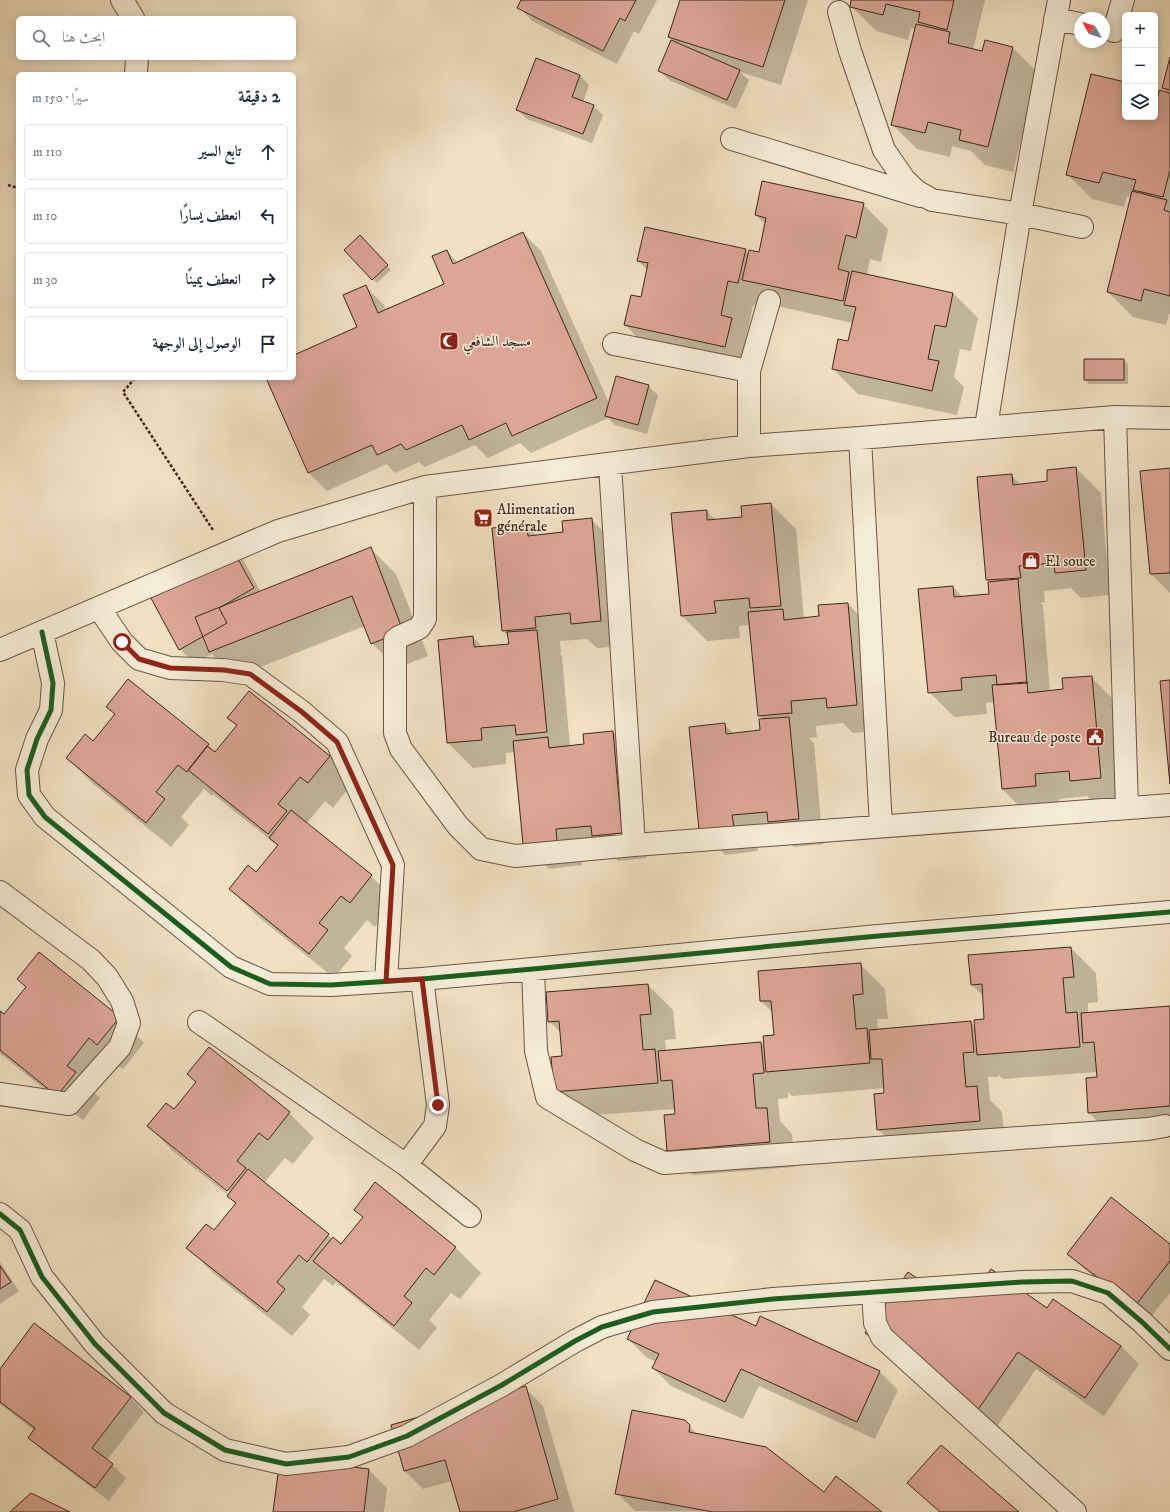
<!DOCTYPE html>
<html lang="ar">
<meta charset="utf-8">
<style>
body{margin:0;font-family:"IM FELL DW Pica",Amiri,serif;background:#f6f6f7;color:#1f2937;direction:rtl}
.controls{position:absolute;right:12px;top:12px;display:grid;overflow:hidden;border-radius:6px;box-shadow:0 2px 10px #0003}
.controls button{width:36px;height:36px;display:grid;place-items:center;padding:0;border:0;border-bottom:1px solid #e0e1e3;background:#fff;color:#1f2937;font:20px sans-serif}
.compass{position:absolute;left:1074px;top:12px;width:36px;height:36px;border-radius:50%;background:#fff;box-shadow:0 2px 10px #0003;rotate:309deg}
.stop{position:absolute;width:12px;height:12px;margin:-9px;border:3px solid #8f2418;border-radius:50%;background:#fff}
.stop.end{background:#8f2418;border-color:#fff;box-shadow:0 1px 4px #0008}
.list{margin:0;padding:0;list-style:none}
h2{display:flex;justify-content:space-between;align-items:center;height:52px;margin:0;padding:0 16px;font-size:17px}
h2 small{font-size:13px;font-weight:400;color:#747a83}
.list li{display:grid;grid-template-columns:26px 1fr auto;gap:12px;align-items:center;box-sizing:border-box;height:56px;margin:0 8px 8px;padding:0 8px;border:1px solid #e0e1e3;border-radius:6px}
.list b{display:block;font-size:15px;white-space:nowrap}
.list em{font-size:13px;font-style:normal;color:#747a83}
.icon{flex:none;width:22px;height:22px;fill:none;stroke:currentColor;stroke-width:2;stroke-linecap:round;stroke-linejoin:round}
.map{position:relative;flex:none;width:1170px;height:1512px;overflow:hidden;direction:ltr}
.search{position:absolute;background:#fff;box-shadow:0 2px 10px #0003;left:16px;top:16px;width:280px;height:44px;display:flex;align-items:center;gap:10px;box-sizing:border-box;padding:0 14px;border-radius:6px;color:#747a83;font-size:15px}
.panel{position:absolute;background:#fff;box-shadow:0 2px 10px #0003;left:16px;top:72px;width:280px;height:308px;border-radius:6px;direction:rtl}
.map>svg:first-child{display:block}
</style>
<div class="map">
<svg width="1170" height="1512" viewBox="0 0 1170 1512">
<rect width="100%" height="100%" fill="#f0e1c2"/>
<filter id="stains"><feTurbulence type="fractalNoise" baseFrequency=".005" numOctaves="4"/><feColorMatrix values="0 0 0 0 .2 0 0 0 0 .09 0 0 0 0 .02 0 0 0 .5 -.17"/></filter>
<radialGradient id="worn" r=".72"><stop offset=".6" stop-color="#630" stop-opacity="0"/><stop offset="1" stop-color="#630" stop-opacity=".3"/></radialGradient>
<path fill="#0003" fill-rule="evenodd" d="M 522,0 L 657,0 L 639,34 L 634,31 L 617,64 L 532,21 L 519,7 Z
M 681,0 L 808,0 L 781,85 L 740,72 L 749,80 L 736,109 L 669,80 L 660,71 L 672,40 L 669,37 Z
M 852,0 L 985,0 L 973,50 L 982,52 L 985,41 L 1013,48 L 1038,73 L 1013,172 L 985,165 L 971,151 L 952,146 L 950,157 L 917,149 L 892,124 L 916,29 L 911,28 L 908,40 L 876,31 L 851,6 Z
M 536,59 L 580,75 L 589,85 L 583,102 L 593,106 L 603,115 L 592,143 L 527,119 L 517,109 Z
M 1170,61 L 1170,314 L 1169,314 L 1166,325 L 1133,317 L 1108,292 L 1132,197 L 1127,196 L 1124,207 L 1092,199 L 1067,174 L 1125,83 L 1125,117 L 1155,117 L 1155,101 L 1157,102 L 1168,93 L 1163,88 Z
M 863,204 L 888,229 L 881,262 L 870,259 L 867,275 L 953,293 L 978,318 L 971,351 L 960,349 L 954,377 L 964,387 L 957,415 L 858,394 L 833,369 L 849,343 L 853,323 L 768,304 L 763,308 L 753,305 L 747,334 L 756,344 L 750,371 L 650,350 L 625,325 L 642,299 L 648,270 L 638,261 L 745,250 L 749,253 L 759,253 L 765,224 L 756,215 Z
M 523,233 L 541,251 L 609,403 L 648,386 L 658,395 L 647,434 L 615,425 L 608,418 L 531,453 L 520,443 L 488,458 L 475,445 L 425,467 L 419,462 L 395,473 L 387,464 L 327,491 L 309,473 L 267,378 L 294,378 L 294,356 L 358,327 L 366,287 L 384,305 L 386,311 L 445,284 L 447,251 L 458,263 Z
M 360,237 L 391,270 L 377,283 L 346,250 Z
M 1124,360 L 1128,364 L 1128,384 L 1089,384 L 1085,379 Z
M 1076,468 L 1101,493 L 1110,595 L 1081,598 L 1071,588 L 1044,591 L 1045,602 L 1040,603 L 1043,605 L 1050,692 L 1064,690 L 1091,677 L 1116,702 L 1125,803 L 1096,806 L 1087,796 L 1059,799 L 1060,810 L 1027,814 L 1002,789 L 995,702 L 986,703 L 987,714 L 954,717 L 929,692 L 953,587 L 963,597 L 990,595 L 989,582 L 987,580 L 978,478 L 1011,475 L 1021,485 L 1048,482 Z
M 1170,469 L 1170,593 L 1151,574 Z
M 771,504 L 796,529 L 804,619 L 820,617 L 848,604 L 873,629 L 882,730 L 853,733 L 843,723 L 816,726 L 817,737 L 809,738 L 814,743 L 823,844 L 794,847 L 784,837 L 757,840 L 758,851 L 725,855 L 700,830 L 724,724 L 734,734 L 761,731 L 763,720 L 759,715 L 750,625 L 739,626 L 740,638 L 707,641 L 682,616 L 706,511 L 716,520 L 743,518 Z
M 591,519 L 616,544 L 625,646 L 597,648 L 587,639 L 560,641 L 561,653 L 559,653 L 562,656 L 570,747 L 585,745 L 613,732 L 638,757 L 647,858 L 618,861 L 608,851 L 581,854 L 582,865 L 549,869 L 524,844 L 516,752 L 506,753 L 506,764 L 473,768 L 448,743 L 472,637 L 483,647 L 510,645 L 509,637 L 503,631 L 493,529 L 527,526 L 537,536 L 564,533 Z
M 371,549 L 396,574 L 428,656 L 397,668 L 372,643 L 365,626 L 235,677 L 212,654 L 194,663 L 180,649 L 146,588 L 241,556 L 261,592 Z
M 107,706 L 208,745 L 216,753 L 237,726 L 229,718 L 330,756 L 354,781 L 333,808 L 325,801 L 306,824 L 371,876 L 396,901 L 375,927 L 367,920 L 344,948 L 352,956 L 334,978 L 255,914 L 230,889 L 257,873 L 278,846 L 213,794 L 212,796 L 204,789 L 181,817 L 189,825 L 171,847 L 92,783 L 67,758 L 94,742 L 115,714 Z
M 1071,948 L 1096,973 L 1098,1002 L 1088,1003 L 1088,1014 L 1170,1007 L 1170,1133 L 1114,1138 L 1089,1113 L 1098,1078 L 1097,1072 L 1003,1079 L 998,1075 L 998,1077 L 988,1077 L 990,1100 L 1002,1112 L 1005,1146 L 903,1154 L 878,1129 L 885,1094 L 885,1088 L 792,1096 L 788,1092 L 788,1098 L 778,1099 L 780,1121 L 792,1134 L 795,1167 L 693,1175 L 668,1150 L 676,1115 L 675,1109 L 580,1116 L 555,1091 L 563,1057 L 561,1033 L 549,1021 L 648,985 L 673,1010 L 676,1039 L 665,1040 L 666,1051 L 761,1043 L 765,1047 L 775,1036 L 773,1013 L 761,1001 L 860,964 L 885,989 L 888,1019 L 877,1019 L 878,1030 L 971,1022 L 975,1027 L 986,1020 L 984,997 L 972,985 Z
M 0,1010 L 5,1015 L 119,1018 L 144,1043 L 123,1069 L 114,1062 L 92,1091 L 100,1098 L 83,1120 L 1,1054 L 0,1055 Z
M 188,1074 L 289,1113 L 314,1138 L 293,1164 L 285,1158 L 264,1183 L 341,1246 L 363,1217 L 355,1209 L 375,1184 L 456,1248 L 481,1273 L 460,1299 L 451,1293 L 429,1320 L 437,1328 L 419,1350 L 336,1282 L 333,1286 L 324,1279 L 302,1307 L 310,1315 L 292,1336 L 213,1273 L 188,1248 L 214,1232 L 236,1204 L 228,1195 L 173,1151 L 148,1126 L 174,1110 L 197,1083 ZM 174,1147 L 232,1193 L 230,1195 L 174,1149 Z
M 1170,1245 L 1170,1293 L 1149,1319 L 1082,1267 L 1068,1254 Z
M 0,1262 L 19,1291 L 0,1304 Z
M 947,1300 L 1048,1309 L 1121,1346 L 1139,1364 L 1104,1416 L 1036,1369 L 996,1428 L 884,1351 L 866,1333 Z
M 34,1325 L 131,1398 L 144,1412 L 107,1460 L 126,1478 L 109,1501 L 43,1451 L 29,1438 L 35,1431 L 0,1404 L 0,1370 Z
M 756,1327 L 880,1372 L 898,1390 L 875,1439 L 759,1386 L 743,1419 L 671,1386 L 653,1368 L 656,1362 L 646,1357 L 628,1339 Z
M 525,1388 L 543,1406 L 574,1512 L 461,1512 L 452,1481 L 423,1489 L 405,1471 Z
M 689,1426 L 698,1435 L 825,1493 L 881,1512 L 635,1511 L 617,1493 Z
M 369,1470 L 387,1488 L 384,1512 L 274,1512 Z
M 909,1483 L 1018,1512 L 940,1512 Z"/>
<path fill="#dca696" stroke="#40251c" d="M 521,0 L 636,0 L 625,21 L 620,18 L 603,51 L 517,8 Z
M 680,0 L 785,0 L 763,67 L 668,37 Z
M 851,0 L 954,0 L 947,30 L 918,22 L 920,12 L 886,4 L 883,15 L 850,7 Z
M 916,24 L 950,32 L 948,43 L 982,51 L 985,40 L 1013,47 L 988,147 L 959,140 L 961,130 L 928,122 L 925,133 L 891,125 Z
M 671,40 L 740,70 L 727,100 L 658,71 Z
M 1170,57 L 1170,90 L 1162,88 Z
M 536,58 L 580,75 L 572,97 L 594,105 L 583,134 L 516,110 Z
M 1091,74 L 1125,82 L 1123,92 L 1125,93 L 1125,117 L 1155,117 L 1155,100 L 1157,101 L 1159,90 L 1170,93 L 1170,170 L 1163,197 L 1133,190 L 1136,180 L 1103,172 L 1099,183 L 1066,175 Z
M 762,181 L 864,203 L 856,238 L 846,235 L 838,269 L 849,272 L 843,301 L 742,280 L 749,250 L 759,252 L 766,218 L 755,215 Z
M 1132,191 L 1167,200 L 1164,210 L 1170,212 L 1170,296 L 1144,289 L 1141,301 L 1107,292 Z
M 645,227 L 746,249 L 738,283 L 728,281 L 721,315 L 732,318 L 725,347 L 624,325 L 631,295 L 641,297 L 648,263 L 637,261 Z
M 523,232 L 597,398 L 512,436 L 506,423 L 469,440 L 462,425 L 406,450 L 401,444 L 377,455 L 372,445 L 308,473 L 266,378 L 294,378 L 294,355 L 357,327 L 343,295 L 366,285 L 378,313 L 444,284 L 432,256 L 447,250 L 453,264 Z
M 360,235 L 388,265 L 372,280 L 344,250 Z
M 852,271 L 953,293 L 946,327 L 935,325 L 928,359 L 939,361 L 932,391 L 832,369 L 838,339 L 848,341 L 856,307 L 844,305 Z
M 1084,359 L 1124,359 L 1124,380 L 1084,380 Z
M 616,376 L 649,385 L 638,425 L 605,416 Z
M 1076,467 L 1086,570 L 1055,573 L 1054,563 L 1019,566 L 1021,578 L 986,580 L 977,477 L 1012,474 L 1013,485 L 1047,481 L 1047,470 Z
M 1170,468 L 1170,573 L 1150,574 L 1140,471 Z
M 771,503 L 781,606 L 750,608 L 749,598 L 714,601 L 716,613 L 681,616 L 671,513 L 707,510 L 707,520 L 742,517 L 741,506 Z
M 592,518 L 601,621 L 571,624 L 570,613 L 535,617 L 536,628 L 502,631 L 492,528 L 527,525 L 528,536 L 563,532 L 562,521 Z
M 228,541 L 254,588 L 219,608 L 227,623 L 179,650 L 145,587 Z
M 371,547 L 403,631 L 371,644 L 352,596 L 209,652 L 195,617 Z
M 1018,579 L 1027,683 L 997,685 L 996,675 L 961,678 L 962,690 L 928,693 L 918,589 L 953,586 L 954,597 L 989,594 L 988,582 Z
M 848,603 L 857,705 L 827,708 L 826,698 L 791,701 L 792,713 L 758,716 L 748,612 L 783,609 L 784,620 L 819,616 L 818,605 Z
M 537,630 L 547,732 L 516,735 L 515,725 L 481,728 L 482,740 L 447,743 L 438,640 L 473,636 L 474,647 L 509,644 L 507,632 Z
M 1092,676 L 1101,778 L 1070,781 L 1069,771 L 1035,774 L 1036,786 L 1002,789 L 992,685 L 1027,682 L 1028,693 L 1063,689 L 1062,678 Z
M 128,679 L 209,744 L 187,772 L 178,765 L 156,792 L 165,799 L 146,823 L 66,758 L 85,734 L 93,741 L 115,714 L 106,707 Z
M 1170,680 L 1170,784 L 1160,681 Z
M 249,691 L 330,756 L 308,783 L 300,777 L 278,804 L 287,811 L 268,834 L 188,770 L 207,746 L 215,752 L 237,725 L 227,718 Z
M 789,717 L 799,819 L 768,822 L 767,812 L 732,815 L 734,827 L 699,830 L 689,727 L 725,723 L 726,734 L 760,730 L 759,719 Z
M 613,731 L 622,833 L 592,836 L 591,826 L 556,829 L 557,841 L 523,844 L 513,741 L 548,737 L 549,748 L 584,744 L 583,734 Z
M 291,810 L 372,875 L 350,903 L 341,896 L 319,923 L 328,930 L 309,954 L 229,889 L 248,865 L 256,872 L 278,845 L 269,838 Z
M 1071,947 L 1074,977 L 1063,978 L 1066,1013 L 1077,1012 L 1080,1047 L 977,1055 L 974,1020 L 984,1019 L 982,984 L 971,985 L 968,955 Z
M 39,952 L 120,1017 L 97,1045 L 89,1038 L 67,1066 L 76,1072 L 57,1096 L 0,1050 L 0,1011 L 4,1014 L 26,987 L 17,979 Z
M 861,963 L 863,994 L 853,995 L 856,1029 L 867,1028 L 870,1063 L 766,1072 L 763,1036 L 774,1035 L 771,1001 L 760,1001 L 758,971 Z
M 648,984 L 651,1014 L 640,1015 L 643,1050 L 655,1049 L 658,1083 L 554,1092 L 551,1057 L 562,1056 L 559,1021 L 548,1022 L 546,992 Z
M 1170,1006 L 1170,1106 L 1088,1113 L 1086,1078 L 1097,1077 L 1094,1042 L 1083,1043 L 1081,1013 Z
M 971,1021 L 974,1052 L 963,1053 L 966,1087 L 977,1086 L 980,1121 L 877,1130 L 874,1094 L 884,1093 L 882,1059 L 871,1059 L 869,1030 Z
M 761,1042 L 764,1073 L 753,1074 L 756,1108 L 767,1108 L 770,1142 L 667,1151 L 664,1115 L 675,1114 L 672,1080 L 661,1081 L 658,1051 Z
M 209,1047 L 290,1112 L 268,1140 L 259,1133 L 237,1161 L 246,1168 L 227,1191 L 147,1126 L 166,1103 L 174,1109 L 196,1082 L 187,1074 Z
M 248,1169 L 329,1234 L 307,1262 L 299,1255 L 277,1282 L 285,1289 L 267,1312 L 186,1248 L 206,1224 L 214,1230 L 236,1203 L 227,1196 Z
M 375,1182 L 456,1247 L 434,1275 L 426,1268 L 404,1296 L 412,1303 L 394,1326 L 313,1261 L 333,1237 L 341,1244 L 363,1217 L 354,1210 Z
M 1111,1197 L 1170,1244 L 1170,1261 L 1135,1306 L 1067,1254 Z
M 0,1266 L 11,1282 L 0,1289 Z
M 991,1269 L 1047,1308 L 1053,1299 L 1121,1346 L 1085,1398 L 1018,1352 L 977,1411 L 865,1333 L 908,1272 L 947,1299 L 959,1281 L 975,1292 Z
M 655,1280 L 756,1326 L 760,1316 L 880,1371 L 857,1422 L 741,1369 L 725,1402 L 652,1368 L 659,1354 L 627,1339 Z
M 34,1323 L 131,1397 L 92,1448 L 113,1464 L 95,1488 L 28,1438 L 35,1428 L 0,1402 L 0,1369 Z
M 526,1386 L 558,1499 L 513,1512 L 460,1512 L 445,1460 L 404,1471 L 391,1425 Z
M 632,1410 L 685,1420 L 690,1425 L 689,1432 L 766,1447 L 824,1492 L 836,1476 L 882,1512 L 713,1512 L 615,1494 Z
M 941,1445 L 1019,1512 L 940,1512 L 907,1483 Z
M 280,1458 L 369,1469 L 364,1512 L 273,1512 Z
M 31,1493 L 70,1512 L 10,1512 Z"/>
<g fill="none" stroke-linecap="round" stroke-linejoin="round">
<defs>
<path id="minor" d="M 122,0 L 133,18
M 839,12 L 850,51 L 884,150 L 904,179 L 916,191 L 932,200 L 1020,214 L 1082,227
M 1055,19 L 1080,24
M 1114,31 L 1123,0
M 136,74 L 137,58
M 732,139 L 920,196
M 614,344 L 749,371
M 1115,417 L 1127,808
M 986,427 L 1020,214 L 1059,0
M 860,438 L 881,826
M 749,446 L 749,371 L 769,301
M 610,465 L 634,845
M 425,487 L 425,619 L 419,628 L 399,637 L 395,640 L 395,733 L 401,749 L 458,826 L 481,849 L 515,856 L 634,845 L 1170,805
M 99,608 L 122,642 L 139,659 L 170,668 L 223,670 L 250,674 L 302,712 L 337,742 L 393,865 L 386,981
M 42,632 L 53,683 L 51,710 L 37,739 L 27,770 L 29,795 L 45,817 L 231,967 L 270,984 L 331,985 L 422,979 L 533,969 L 878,936 L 1170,912
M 0,650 L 278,531 L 425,487 L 749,446 L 860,438 L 1115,417 L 1170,418
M 0,892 L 91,960 L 107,977 L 122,1001 L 129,1023 L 120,1047 L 69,1104 L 0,1094
M 533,969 L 536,1051 L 547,1097 L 635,1150 L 664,1163 L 1148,1129 L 1165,1126
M 199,1022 L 406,1165 L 470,1216
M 406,1165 L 435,1126 L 438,1105 L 422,979
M 0,1214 L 20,1230 L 42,1277 L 95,1344 L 164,1413 L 225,1450 L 286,1464 L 349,1457 L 407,1436 L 502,1385 L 575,1341 L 602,1327 L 653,1312 L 773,1299 L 1022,1282 L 1072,1281 L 1108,1293 L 1142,1322 L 1170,1349
M 873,1292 L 875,1323 L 882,1337 L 1075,1512"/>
</defs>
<use href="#minor" stroke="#6c5446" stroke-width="24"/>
<path stroke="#40251c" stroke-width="2.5" stroke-dasharray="3 2" stroke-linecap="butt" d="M 8,185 L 18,188
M 135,378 L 123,392 L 213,530"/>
<use href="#minor" stroke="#f5ecd7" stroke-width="22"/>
<defs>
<path id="cycleway" d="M 42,632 L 53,683 L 51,710 L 37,739 L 27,770 L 29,795 L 45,817 L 231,967 L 270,984 L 331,985 L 422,979 L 533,969 L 878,936 L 1170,912
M 0,1214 L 20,1230 L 42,1277 L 95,1344 L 164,1413 L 225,1450 L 286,1464 L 349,1457 L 407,1436 L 502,1385 L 575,1341 L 602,1327 L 653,1312 L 773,1299 L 1022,1282 L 1072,1281 L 1108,1293 L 1142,1322 L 1170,1349"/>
</defs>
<use href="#cycleway" stroke="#f5ecd7" stroke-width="8"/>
<use href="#cycleway" stroke="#1b5e20" stroke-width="5"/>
</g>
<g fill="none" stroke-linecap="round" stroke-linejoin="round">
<path stroke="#8f2418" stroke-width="5" d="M 122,642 L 139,659 L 170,668 L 224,670 L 250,674 L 302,712 L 337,742 L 393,865 L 386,981 L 422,979 L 438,1105"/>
</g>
<defs>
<symbol id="mosque-square" viewBox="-11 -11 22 22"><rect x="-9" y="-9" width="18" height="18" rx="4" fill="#8f2418" stroke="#f5ecd7"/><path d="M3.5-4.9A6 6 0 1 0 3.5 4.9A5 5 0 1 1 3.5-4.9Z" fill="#fff"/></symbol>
<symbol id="supermarket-square" viewBox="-11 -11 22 22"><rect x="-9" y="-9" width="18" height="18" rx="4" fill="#8f2418" stroke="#f5ecd7"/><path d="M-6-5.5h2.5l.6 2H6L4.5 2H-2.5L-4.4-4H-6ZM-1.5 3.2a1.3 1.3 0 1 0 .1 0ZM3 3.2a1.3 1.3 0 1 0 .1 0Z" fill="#fff"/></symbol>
<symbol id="shop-square" viewBox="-11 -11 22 22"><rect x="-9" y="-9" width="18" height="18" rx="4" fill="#8f2418" stroke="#f5ecd7"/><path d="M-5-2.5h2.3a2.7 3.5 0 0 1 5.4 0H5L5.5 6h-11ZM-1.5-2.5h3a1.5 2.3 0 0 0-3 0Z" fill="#fff"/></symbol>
<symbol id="civic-square" viewBox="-11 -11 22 22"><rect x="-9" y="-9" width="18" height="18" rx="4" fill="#8f2418" stroke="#f5ecd7"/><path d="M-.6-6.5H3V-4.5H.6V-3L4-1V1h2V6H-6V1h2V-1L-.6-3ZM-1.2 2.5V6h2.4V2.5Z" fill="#fff"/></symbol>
</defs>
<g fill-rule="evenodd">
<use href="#mosque-square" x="438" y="330" width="22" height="22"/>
<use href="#supermarket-square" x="472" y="507" width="22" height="22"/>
<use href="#shop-square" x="1020" y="550" width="22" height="22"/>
<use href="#civic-square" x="1084" y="726" width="22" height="22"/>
</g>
<g text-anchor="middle" stroke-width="3" stroke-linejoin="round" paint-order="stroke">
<g font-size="15" fill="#40251c" stroke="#f5ecd7" text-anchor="start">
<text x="463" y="346">مسجد الشافعي</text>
<text x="497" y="514">Alimentation<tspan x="497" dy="17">générale</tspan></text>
<text x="1045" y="566">El souce</text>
<text x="1081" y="742" text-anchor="end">Bureau de poste</text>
</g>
</g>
<rect width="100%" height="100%" filter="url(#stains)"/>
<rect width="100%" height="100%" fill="url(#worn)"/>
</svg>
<div class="controls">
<button>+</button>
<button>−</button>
<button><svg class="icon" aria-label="layers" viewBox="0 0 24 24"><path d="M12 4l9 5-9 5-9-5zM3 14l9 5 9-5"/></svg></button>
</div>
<svg class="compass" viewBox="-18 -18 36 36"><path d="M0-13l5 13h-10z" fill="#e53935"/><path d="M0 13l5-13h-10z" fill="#747a83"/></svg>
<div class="stop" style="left:122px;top:642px"></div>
<div class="stop end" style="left:438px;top:1105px"></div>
<div class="search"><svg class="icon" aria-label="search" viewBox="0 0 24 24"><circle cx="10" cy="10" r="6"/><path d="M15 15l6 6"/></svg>ابحث هنا</div>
<section class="panel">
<h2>2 دقيقة<small>سيرًا · 150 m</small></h2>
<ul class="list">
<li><svg class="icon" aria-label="ahead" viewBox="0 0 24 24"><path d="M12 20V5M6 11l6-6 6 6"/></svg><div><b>تابع السير</b></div><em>110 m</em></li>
<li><svg class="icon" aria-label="left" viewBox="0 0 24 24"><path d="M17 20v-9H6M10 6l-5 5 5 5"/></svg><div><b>انعطف يسارًا</b></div><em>10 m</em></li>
<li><svg class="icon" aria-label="right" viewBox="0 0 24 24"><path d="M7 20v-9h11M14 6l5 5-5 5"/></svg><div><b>انعطف يمينًا</b></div><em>30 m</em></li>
<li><svg class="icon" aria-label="arrive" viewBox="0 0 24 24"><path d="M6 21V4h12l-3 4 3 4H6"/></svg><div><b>الوصول إلى الوجهة</b></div></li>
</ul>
</section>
</div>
